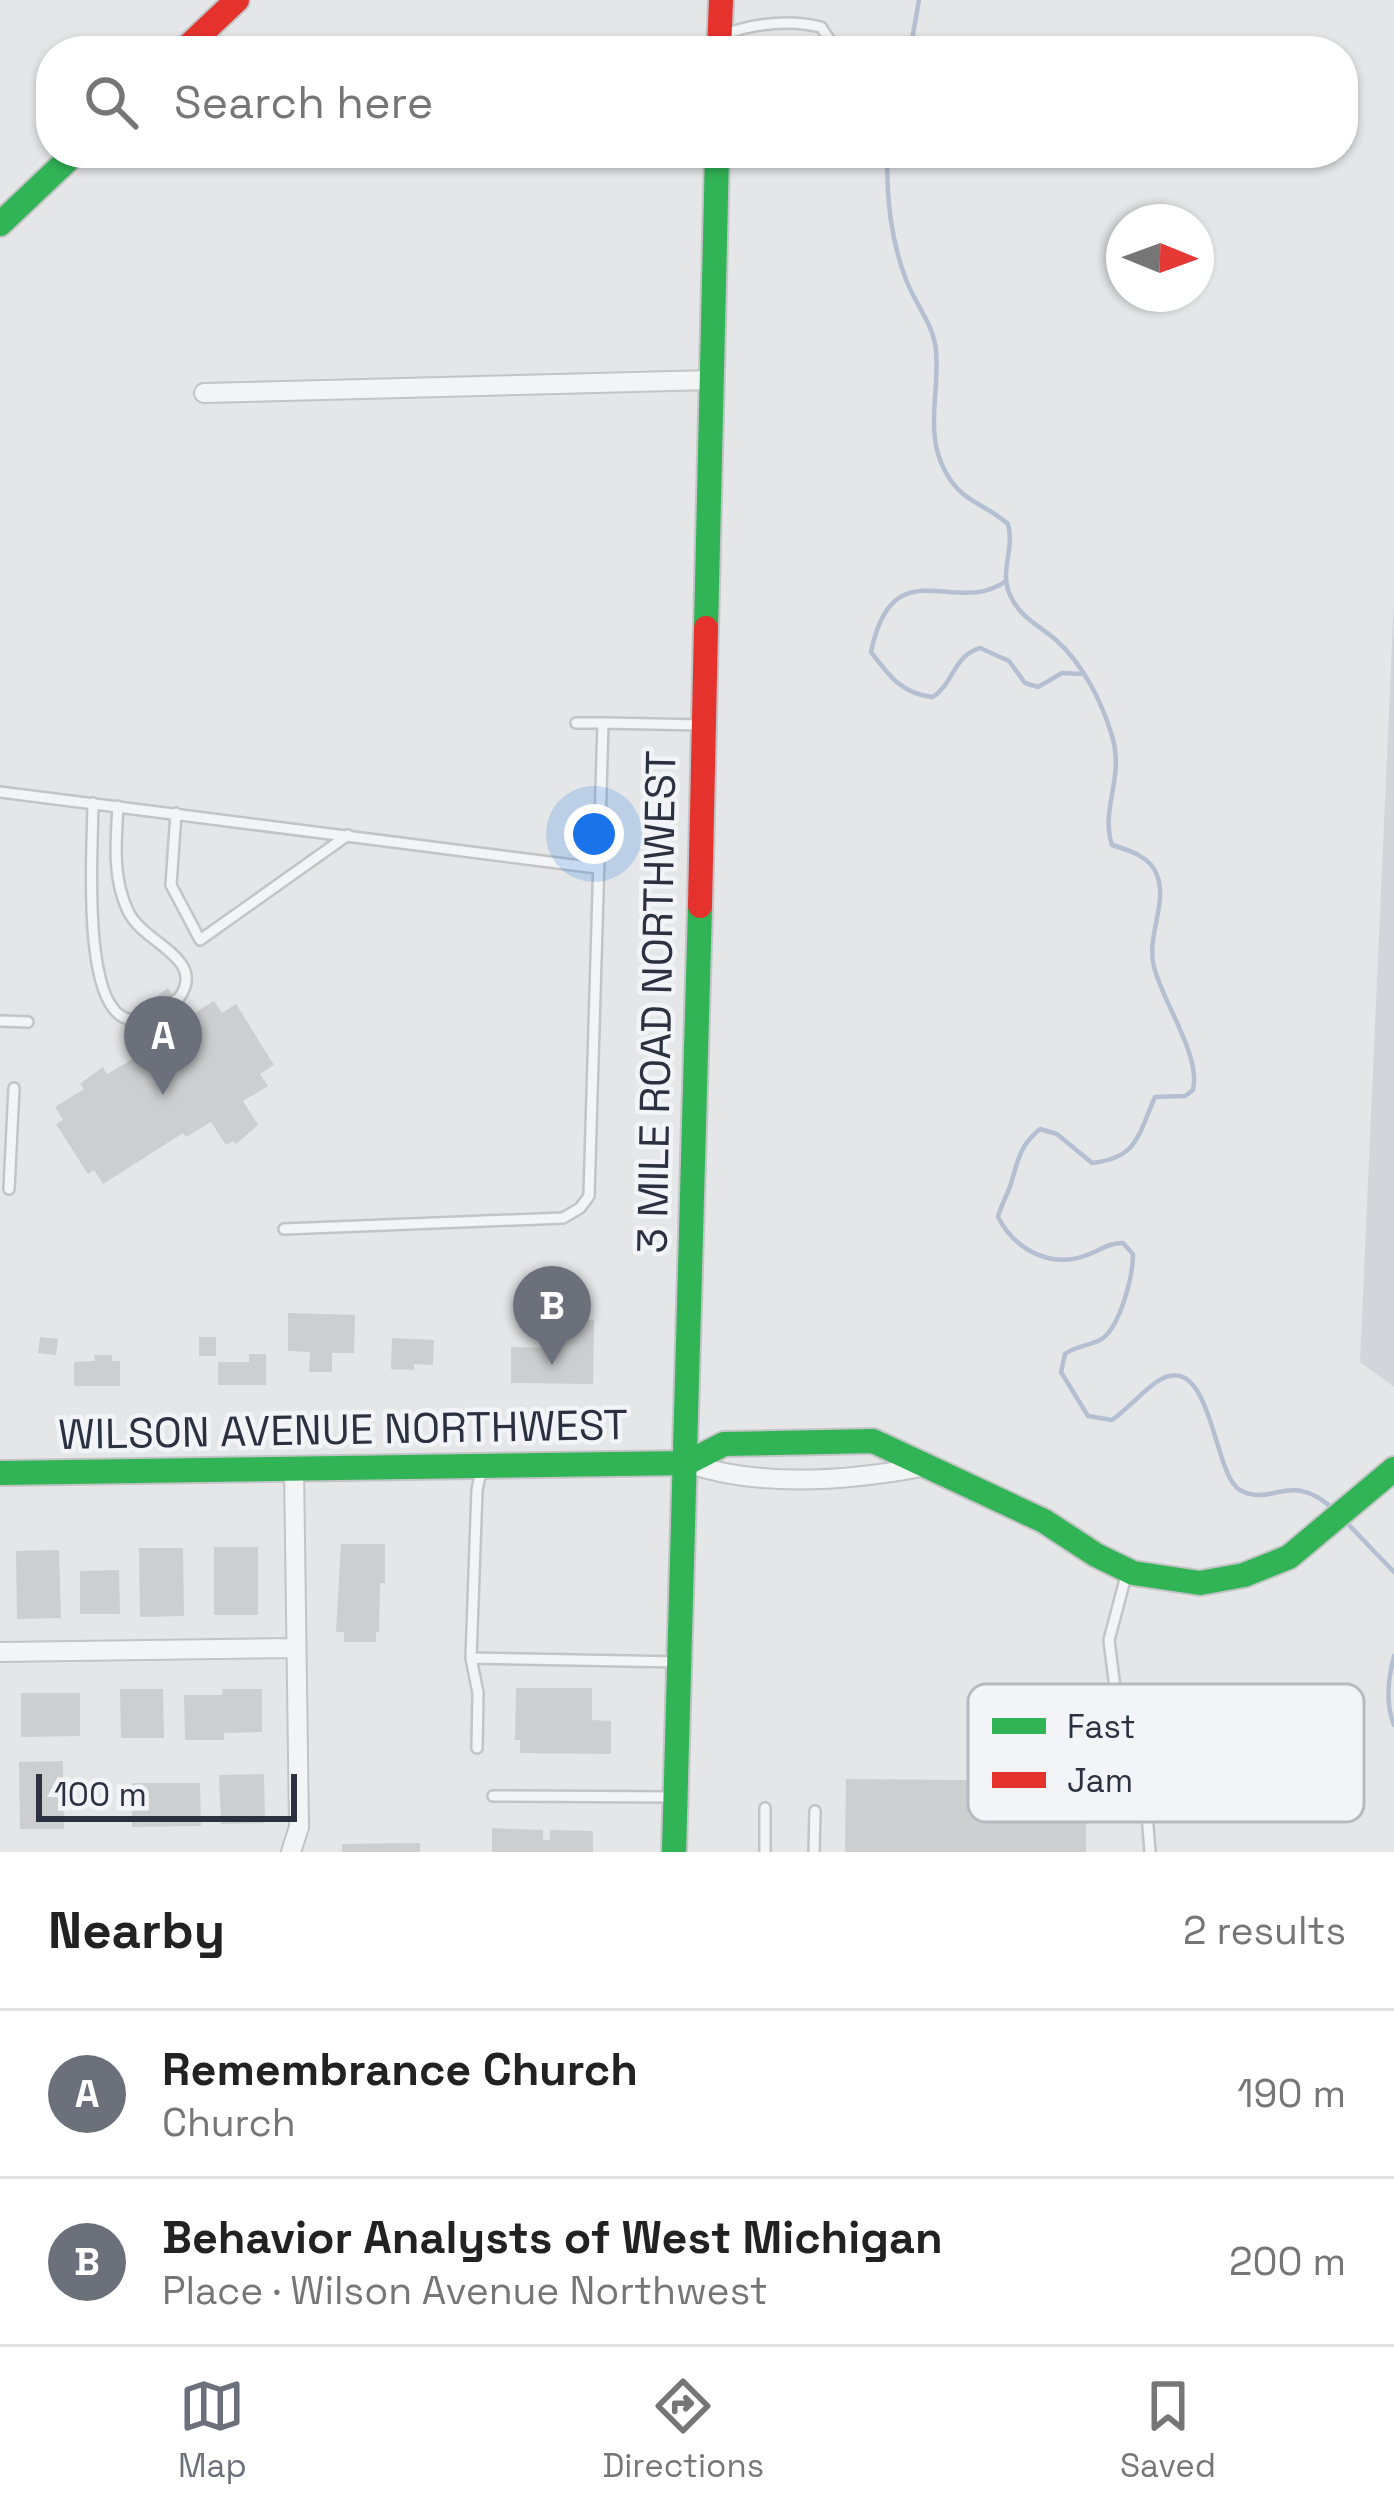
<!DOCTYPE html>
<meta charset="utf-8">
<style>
body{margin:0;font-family:"Space Grotesk",sans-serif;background:#f6f6f6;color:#222}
.compass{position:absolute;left:1106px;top:204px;width:108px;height:108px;border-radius:50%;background:#fff;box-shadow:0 3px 9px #0004;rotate:91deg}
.scale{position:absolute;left:36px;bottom:30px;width:261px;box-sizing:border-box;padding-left:12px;border:6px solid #2b3141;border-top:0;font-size:33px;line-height:42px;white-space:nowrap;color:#2b3141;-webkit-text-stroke:9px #f2f4f7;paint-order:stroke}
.you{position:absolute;left:594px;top:834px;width:42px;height:42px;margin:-30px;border:9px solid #fff;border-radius:50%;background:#1a73e8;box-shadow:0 0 0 18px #1a73e833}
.badge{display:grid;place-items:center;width:78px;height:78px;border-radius:50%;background:#6c707b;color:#fff;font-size:39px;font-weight:700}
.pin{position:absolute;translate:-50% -99px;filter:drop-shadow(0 3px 6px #0008)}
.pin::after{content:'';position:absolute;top:63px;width:42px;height:36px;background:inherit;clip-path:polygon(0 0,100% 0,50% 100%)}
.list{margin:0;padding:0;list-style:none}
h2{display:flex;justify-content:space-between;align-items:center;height:156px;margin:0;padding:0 48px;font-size:51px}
h2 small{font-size:39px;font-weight:400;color:#767676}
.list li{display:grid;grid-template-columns:78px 1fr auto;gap:36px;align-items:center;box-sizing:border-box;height:168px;padding:0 48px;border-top:3px solid #e0e0e0}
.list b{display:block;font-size:45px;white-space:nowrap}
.list p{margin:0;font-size:39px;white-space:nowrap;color:#767676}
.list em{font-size:39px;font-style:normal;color:#767676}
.icon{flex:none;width:66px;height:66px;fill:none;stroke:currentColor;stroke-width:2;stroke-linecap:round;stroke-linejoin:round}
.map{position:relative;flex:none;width:1394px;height:1852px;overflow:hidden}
.search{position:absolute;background:#fff;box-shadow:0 3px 9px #0004;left:36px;right:36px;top:36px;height:132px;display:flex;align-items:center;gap:30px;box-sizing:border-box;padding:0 42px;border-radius:48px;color:#767676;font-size:45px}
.sheet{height:492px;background:#fff}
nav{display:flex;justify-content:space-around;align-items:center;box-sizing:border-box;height:168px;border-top:3px solid #e0e0e0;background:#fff;font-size:33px;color:#767676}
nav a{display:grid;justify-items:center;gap:6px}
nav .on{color:#6c707b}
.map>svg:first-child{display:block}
</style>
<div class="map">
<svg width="1394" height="1852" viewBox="0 0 1394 1852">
<rect width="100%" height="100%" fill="#e4e6e8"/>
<path fill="#d3d5db" d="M 1394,599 L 1394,1387 L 1360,1362 Z"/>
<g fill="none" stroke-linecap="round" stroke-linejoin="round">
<path stroke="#b4c0d1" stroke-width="4.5" d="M 910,51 L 919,0
M 887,153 C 887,199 890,239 907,282 C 916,305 934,325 936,351 C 940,391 924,432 945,471 C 962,503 983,502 1008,524 C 1015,549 999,571 1010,595 C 1020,618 1039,625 1056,640 C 1083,664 1102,702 1112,736 C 1125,778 1100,808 1112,845 C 1129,850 1151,857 1157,875 C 1168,904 1146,936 1154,967 C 1163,1003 1201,1055 1193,1090 L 1185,1096 L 1155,1097 C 1138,1135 1138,1158 1092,1163 L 1057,1134 L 1040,1129 C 1020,1146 1019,1157 1012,1180 C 1009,1193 1001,1204 998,1217 C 1015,1250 1051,1269 1087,1255 C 1101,1250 1108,1243 1123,1243 L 1133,1254 C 1133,1276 1120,1329 1100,1340 C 1088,1346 1076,1346 1065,1354 L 1061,1372 L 1088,1416 L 1112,1420 C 1128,1409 1140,1394 1155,1383 C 1212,1342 1212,1475 1240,1490 C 1273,1508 1291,1468 1335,1511
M 1006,581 C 956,618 893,546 871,652 C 889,676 902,694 933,697 C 954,683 953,656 980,648 L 1009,661 L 1025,683 L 1038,687 L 1062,673 L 1084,674
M 1347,1523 L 1394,1572
M 1394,1656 C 1388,1679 1385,1703 1394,1725"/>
</g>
<path fill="#ccced0" d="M 168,988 L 183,1014 L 191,1015 L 214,1001 L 222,1013 L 236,1004 L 274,1065 L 260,1074 L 268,1086 L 243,1101 L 258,1125 L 236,1144 L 233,1141 L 226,1145 L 211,1122 L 186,1137 L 183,1133 L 103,1184 L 94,1170 L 88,1174 L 56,1124 L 63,1120 L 55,1107 L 84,1089 L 80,1084 L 92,1075 L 103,1067 L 107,1074 L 136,1057 L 133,1052 L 157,1037 L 158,1031 L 143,1006 Z
M 288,1313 L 355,1315 L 354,1353 L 332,1353 L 332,1372 L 309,1372 L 310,1352 L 288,1351 Z
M 562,1319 L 594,1320 L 593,1384 L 511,1383 L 511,1347 L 561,1348 Z
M 40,1337 L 58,1339 L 56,1355 L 38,1353 Z
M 199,1337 L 216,1337 L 216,1356 L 199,1356 Z
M 392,1338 L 434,1340 L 433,1365 L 414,1364 L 414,1370 L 391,1369 Z
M 249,1354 L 266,1354 L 266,1385 L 218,1385 L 218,1362 L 249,1362 Z
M 94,1355 L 112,1355 L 112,1361 L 120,1361 L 120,1386 L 74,1386 L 74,1362 L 95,1361 Z
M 341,1544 L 385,1544 L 385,1583 L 380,1583 L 379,1632 L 376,1632 L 376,1642 L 344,1642 L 344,1632 L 336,1632 Z
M 214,1547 L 258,1547 L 258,1615 L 214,1615 Z
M 139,1548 L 183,1548 L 184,1616 L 140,1617 Z
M 59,1550 L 61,1618 L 17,1619 L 16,1551 Z
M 119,1570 L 120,1614 L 80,1614 L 80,1571 Z
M 516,1688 L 592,1688 L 592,1720 L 611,1721 L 611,1754 L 520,1753 L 520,1740 L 515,1740 Z
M 120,1689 L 163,1689 L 164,1738 L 121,1738 Z
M 222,1689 L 262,1689 L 262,1732 L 224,1733 L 224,1740 L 185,1740 L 184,1695 L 223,1695 Z
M 21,1693 L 80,1693 L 80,1736 L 21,1737 Z
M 63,1761 L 64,1829 L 20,1829 L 19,1762 Z
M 264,1774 L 265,1823 L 221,1824 L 219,1775 Z
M 846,1779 L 1086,1781 L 1086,1852 L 845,1852 Z
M 132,1783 L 200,1783 L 201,1826 L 132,1827 Z
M 492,1828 L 543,1830 L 543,1840 L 550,1840 L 550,1830 L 593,1831 L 593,1852 L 492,1852 Z
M 420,1843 L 420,1852 L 342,1852 L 342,1844 Z"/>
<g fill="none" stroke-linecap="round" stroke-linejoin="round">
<defs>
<path id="lane" d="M 725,34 C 757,23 788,19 821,27 L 837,51
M 576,723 L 603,723
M 0,792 L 597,868
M 93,803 C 93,842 80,1007 128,1019 C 144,1023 166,1005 179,998 C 208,958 142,943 128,911 C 112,877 116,842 118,806
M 176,813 L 171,885 L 200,940 L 348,835
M 0,1021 L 28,1022
M 9,1189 L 14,1088
M 284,1229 L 563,1218 L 580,1208 L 589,1196 L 603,723 L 702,725
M 481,1471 L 477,1490 L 471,1658 L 679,1662
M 1127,1572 L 1109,1640 L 1116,1696 L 1137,1748 L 1145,1789 L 1150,1852
M 471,1658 L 478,1693 L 477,1748
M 493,1796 L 675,1797
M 765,1852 L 765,1808
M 814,1852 L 815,1811"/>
<path id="street" d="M 204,393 L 711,380
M 687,1463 C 760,1488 847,1481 922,1467
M 0,1652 L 296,1648
M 291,1852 L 299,1827 L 294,1468"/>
<path id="fast" d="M 0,224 L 75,153
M 706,628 L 717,153
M 0,1473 L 687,1463 L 724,1444 L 873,1441 L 1044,1521 L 1096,1555 L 1133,1573 L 1200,1583 L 1244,1575 L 1289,1557 L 1394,1469
M 674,1852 L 700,906"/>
<path id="jam" d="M 183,51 L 237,0
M 719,51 L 721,0
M 700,906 L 706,628"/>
</defs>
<use href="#lane" stroke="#c2c4c6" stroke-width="14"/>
<use href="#street" stroke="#c2c4c6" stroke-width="22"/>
<use href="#fast" stroke="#c2c4c6" stroke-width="28"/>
<use href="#jam" stroke="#c2c4c6" stroke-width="28"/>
<use href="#lane" stroke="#f3f4f5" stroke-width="9"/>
<use href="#street" stroke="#f3f4f5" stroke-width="18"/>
<use href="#fast" stroke="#30b455" stroke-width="24"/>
<use href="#jam" stroke="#e5322d" stroke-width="24"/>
</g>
<g text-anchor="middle" stroke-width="9" stroke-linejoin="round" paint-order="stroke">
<g font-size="42" fill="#2b3141" stroke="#f2f4f7">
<text transform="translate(656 1002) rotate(-89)" y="15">3 MILE ROAD NORTHWEST</text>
<text transform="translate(343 1429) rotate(-1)" y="15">WILSON AVENUE NORTHWEST</text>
</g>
</g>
<rect x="968" y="1684" width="396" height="138" rx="18" fill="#f2f4f7" stroke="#b6bac0" stroke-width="3"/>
<rect x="992" y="1718" width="54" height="16" fill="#30b455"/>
<rect x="992" y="1772" width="54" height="16" fill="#e5322d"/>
<g font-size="33" fill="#2b3141">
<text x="1067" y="1738">Fast</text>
<text x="1067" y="1792">Jam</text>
</g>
</svg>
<svg class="compass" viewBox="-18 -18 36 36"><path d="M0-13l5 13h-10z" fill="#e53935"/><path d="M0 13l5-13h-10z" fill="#767676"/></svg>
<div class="scale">100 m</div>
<div class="you"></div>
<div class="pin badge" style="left:163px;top:1095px">A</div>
<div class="pin badge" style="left:552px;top:1365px">B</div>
<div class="search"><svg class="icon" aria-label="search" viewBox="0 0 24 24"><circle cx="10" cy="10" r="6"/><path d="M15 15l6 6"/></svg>Search here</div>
</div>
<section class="sheet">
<h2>Nearby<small>2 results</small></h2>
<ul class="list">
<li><span class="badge">A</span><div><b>Remembrance Church</b><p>Church</p></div><em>190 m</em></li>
<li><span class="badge">B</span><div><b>Behavior Analysts of West Michigan</b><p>Place · Wilson Avenue Northwest</p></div><em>200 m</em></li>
</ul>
</section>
<nav>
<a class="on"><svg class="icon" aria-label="map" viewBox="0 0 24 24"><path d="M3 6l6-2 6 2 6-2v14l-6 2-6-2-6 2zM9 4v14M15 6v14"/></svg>Map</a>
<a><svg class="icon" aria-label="directions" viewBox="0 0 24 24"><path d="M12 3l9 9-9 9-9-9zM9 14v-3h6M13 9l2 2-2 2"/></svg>Directions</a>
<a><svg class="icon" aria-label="saved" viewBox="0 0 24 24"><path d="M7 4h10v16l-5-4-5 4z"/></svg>Saved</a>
</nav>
